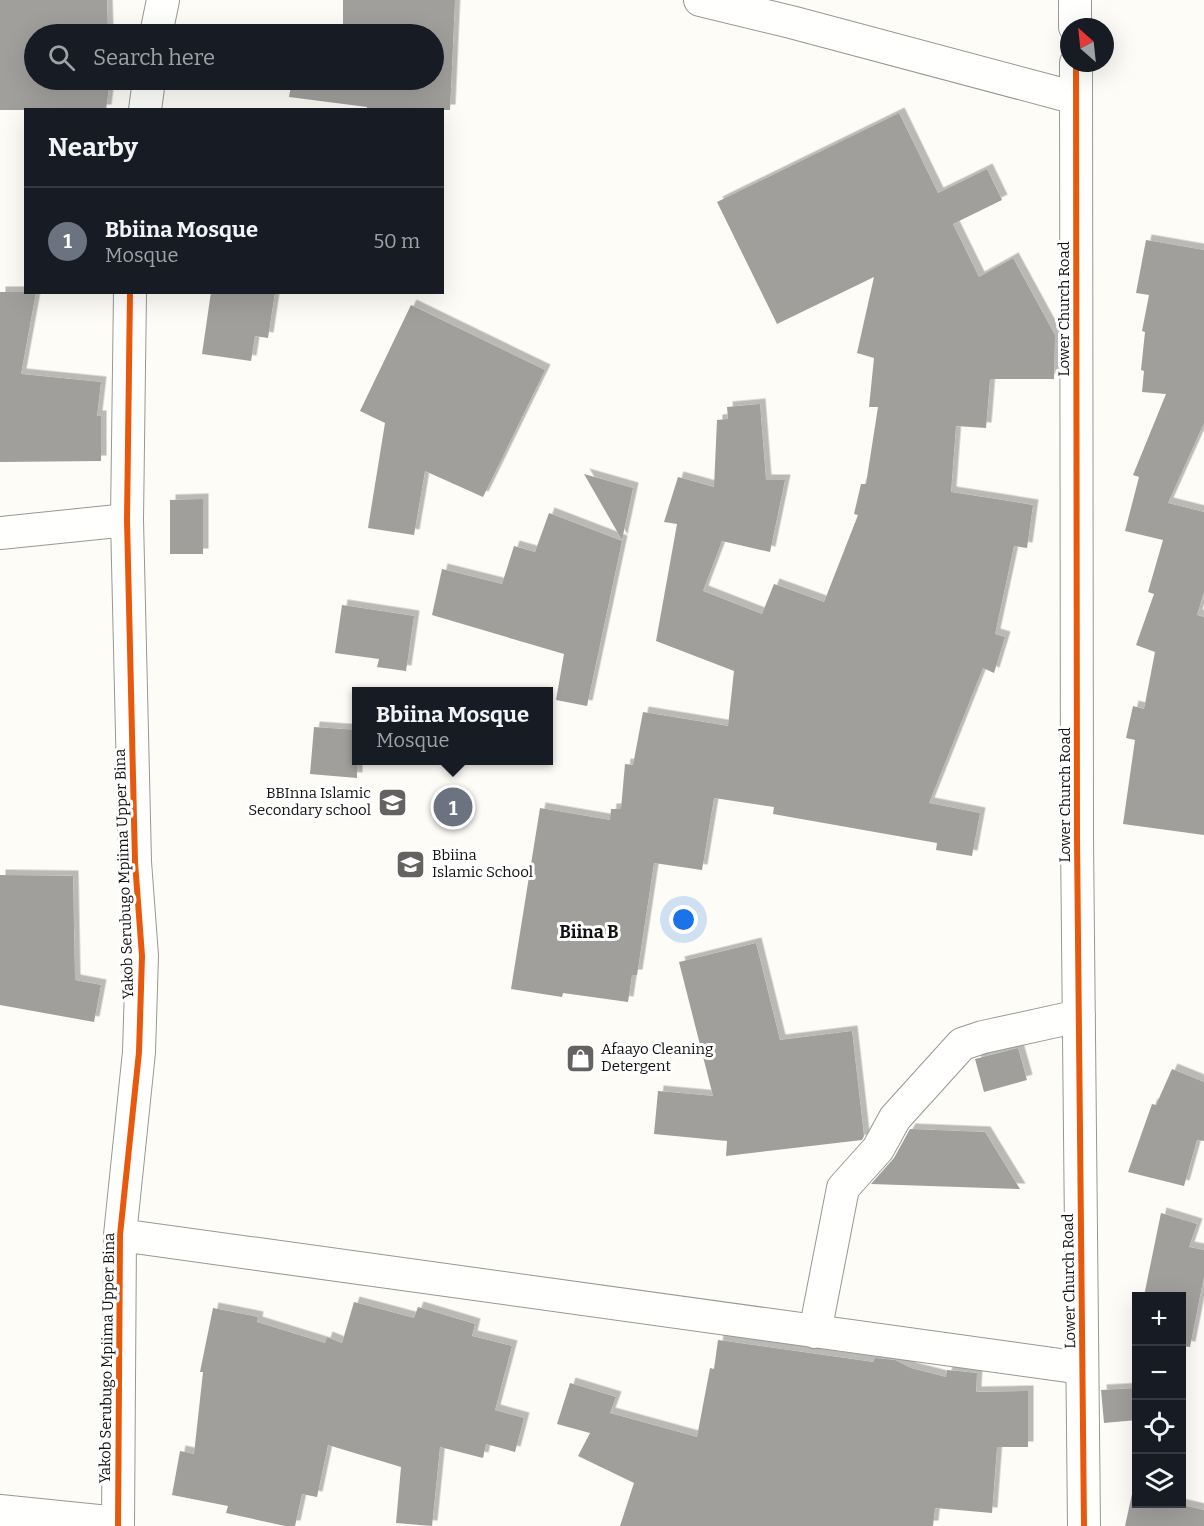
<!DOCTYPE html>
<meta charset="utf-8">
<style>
body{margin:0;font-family:Bitter,serif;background:#20242c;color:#f1f3f6}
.controls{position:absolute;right:18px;bottom:18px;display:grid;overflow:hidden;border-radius:0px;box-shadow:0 6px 24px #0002}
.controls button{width:54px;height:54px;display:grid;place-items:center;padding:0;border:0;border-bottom:2px solid #363941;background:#171b24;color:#f1f3f6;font:30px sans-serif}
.compass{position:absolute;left:1060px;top:18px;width:54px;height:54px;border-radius:50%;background:#171b24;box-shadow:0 6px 24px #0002;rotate:333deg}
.you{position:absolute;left:684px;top:920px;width:21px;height:21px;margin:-15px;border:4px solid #fff;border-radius:50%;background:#1a73e8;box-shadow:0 0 0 9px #1a73e833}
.badge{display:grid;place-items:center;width:39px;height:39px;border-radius:50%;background:#db2777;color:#fff;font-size:20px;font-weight:700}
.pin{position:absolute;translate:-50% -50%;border:3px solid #fff;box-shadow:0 2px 6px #0006}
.popup{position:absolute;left:352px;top:687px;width:201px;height:78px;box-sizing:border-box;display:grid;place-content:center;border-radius:0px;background:#171b24;filter:drop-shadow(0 2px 4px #0005);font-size:20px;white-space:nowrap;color:#9ea1a6}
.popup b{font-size:22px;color:#f1f3f6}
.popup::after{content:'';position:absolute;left:50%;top:100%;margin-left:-12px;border:12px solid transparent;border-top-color:#171b24}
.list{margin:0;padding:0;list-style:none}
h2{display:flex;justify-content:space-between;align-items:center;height:78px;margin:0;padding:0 24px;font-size:26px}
h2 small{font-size:20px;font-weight:400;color:#9ea1a6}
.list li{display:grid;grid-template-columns:39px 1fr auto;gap:18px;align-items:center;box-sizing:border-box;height:108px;padding:0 24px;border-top:2px solid #363941}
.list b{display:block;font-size:22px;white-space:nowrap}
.list p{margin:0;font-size:20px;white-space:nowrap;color:#9ea1a6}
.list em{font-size:20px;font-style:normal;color:#9ea1a6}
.icon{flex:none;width:33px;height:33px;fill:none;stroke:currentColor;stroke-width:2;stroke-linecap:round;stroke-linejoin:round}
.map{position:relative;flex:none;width:1204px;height:1526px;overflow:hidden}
.search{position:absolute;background:#171b24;box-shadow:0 6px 24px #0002;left:24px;top:24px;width:420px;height:66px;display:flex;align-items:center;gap:15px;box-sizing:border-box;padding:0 21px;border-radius:33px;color:#9ea1a6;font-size:22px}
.panel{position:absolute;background:#171b24;box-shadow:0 6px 24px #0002;left:24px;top:108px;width:420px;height:186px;border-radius:0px}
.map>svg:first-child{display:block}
</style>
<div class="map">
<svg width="1204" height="1526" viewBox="0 0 1204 1526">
<defs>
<filter id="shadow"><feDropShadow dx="5.5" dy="-5.5" stdDeviation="0" flood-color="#0004"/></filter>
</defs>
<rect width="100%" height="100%" fill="#fdfcf7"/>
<path fill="#a19f9c" filter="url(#shadow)" d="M 0,0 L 107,0 L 108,34 L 34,34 L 34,80 L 110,80 L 106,110 L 0,110 Z
M 343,0 L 455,0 L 450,110 L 367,110 L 367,107 L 289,97 L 292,80 L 434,80 L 434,34 L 343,34 Z
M 899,113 L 938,193 L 987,169 L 1002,200 L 953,224 L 979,277 L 1013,258 L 1055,335 L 1054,379 L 990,379 L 986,428 L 956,426 L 951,492 L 1033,505 L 1027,548 L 1014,546 L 995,634 L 1005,637 L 994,673 L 983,668 L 929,803 L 980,813 L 972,856 L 936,850 L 937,843 L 773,814 L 774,807 L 714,798 L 702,870 L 654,863 L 637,975 L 632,975 L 628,1002 L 563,993 L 562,997 L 511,989 L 540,808 L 610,820 L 611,809 L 621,809 L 625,764 L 633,765 L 643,712 L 728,726 L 734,671 L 656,641 L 677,524 L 664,522 L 678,477 L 714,487 L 717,420 L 728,419 L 727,407 L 760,404 L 766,480 L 785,480 L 770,552 L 722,541 L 703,591 L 762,614 L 774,584 L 824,602 L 858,515 L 854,514 L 861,484 L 866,484 L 878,407 L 869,407 L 874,358 L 857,353 L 874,277 L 777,324 L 717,202 Z
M 1146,240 L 1204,250 L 1204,423 L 1168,503 L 1204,512 L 1204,592 L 1197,615 L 1204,617 L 1204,835 L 1123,824 L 1135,740 L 1126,738 L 1133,706 L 1144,709 L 1155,652 L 1136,645 L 1154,594 L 1148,592 L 1163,540 L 1125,531 L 1139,477 L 1133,475 L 1166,394 L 1142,392 L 1144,371 L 1141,370 L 1145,332 L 1142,331 L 1149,295 L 1136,293 Z
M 0,292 L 36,292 L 21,374 L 101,382 L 97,416 L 101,416 L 101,461 L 0,462 Z
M 211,292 L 275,292 L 268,338 L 255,336 L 251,361 L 202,354 Z
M 411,305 L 545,370 L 483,497 L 425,471 L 414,535 L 368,528 L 385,423 L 360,411 Z
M 584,474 L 633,488 L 622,540 Z
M 203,499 L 203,554 L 170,554 L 170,500 Z
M 549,513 L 622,541 L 587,706 L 556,700 L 564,654 L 432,615 L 442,569 L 502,584 L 514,546 L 535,552 Z
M 342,605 L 414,616 L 406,671 L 377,667 L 379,659 L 335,653 Z
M 314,727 L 357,730 L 357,778 L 310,774 Z
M 0,875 L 73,876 L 75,980 L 101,985 L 94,1022 L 0,1005 Z
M 756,943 L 780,1040 L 852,1031 L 864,1136 L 862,1140 L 726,1156 L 727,1141 L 654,1134 L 658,1091 L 713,1096 L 679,962 Z
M 1018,1048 L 1027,1080 L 984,1092 L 975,1059 Z
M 1172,1069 L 1204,1082 L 1204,1141 L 1197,1140 L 1184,1186 L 1128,1172 L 1152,1104 L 1156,1105 Z
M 910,1129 L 985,1132 L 1020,1189 L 871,1184 L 894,1158 Z
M 1161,1213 L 1197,1224 L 1189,1247 L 1204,1250 L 1204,1276 L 1190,1347 L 1182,1346 L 1182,1296 L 1144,1296 Z
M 354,1302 L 414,1318 L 418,1307 L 475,1324 L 472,1336 L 512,1346 L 495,1410 L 524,1418 L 515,1452 L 486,1444 L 483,1458 L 440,1447 L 432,1526 L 396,1523 L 401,1467 L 328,1445 L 317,1497 L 302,1494 L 295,1526 L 285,1526 L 226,1513 L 228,1506 L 172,1495 L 180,1451 L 194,1454 L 203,1372 L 200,1372 L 213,1308 L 258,1317 L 257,1322 L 325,1343 L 327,1337 L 342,1343 Z
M 718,1340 L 873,1362 L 875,1358 L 895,1360 L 911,1368 L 946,1377 L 947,1370 L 977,1373 L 976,1392 L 1028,1391 L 1028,1447 L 997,1447 L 992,1513 L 935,1508 L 933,1526 L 620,1526 L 634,1483 L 578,1456 L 590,1433 L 557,1424 L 570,1383 L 616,1397 L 610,1413 L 697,1437 L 710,1368 L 714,1369 Z
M 1137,1388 L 1137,1420 L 1104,1423 L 1101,1390 Z
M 1132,1494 L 1137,1496 L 1137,1503 L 1174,1503 L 1204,1510 L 1204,1526 L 1125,1526 Z"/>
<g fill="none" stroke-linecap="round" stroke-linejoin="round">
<defs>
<path id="street" d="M 700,0 L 791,22 L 1076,98
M 1075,0 L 1075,27
M 156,34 L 163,0
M 1076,63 L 1077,839 L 1084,1526
M 145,110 L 149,80
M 0,533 L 127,520
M 120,1235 L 1082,1368
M 815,1332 L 843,1188 L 878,1149 L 895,1118 L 962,1044 L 983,1037 L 1079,1016
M 0,1511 L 118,1523
M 118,1526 L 120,1235 L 139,1052 L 142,956 L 135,862 L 127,520 L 130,292"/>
</defs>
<use href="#street" stroke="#979795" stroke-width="34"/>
<use href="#street" stroke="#fffffe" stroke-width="32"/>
<defs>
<path id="cycleway" d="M 1076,63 L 1077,839 L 1084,1526
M 118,1526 L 120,1235 L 139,1052 L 142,956 L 135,862 L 127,520 L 130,292"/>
</defs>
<use href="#cycleway" stroke="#fff" stroke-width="10"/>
<use href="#cycleway" stroke="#e8590c" stroke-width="6"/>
</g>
<defs>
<symbol id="school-square" viewBox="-11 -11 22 22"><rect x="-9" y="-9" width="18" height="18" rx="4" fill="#646362" stroke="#fff"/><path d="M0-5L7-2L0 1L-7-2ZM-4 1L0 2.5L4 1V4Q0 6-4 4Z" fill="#fff"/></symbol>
<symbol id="shop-square" viewBox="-11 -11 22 22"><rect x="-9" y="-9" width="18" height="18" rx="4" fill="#646362" stroke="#fff"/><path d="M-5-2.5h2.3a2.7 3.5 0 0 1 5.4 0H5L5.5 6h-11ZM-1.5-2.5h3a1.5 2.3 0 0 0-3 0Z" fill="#fff"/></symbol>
</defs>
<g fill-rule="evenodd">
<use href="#school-square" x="376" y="786" width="33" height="33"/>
<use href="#school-square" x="394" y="848" width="33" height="33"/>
<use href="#shop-square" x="564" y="1042" width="33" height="33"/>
</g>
<g text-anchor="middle" stroke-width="6" stroke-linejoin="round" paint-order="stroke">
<g font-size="15" fill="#111" stroke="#fff">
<text transform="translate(1064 309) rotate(-90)" y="5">Lower Church Road</text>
<text transform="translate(1065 795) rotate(-90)" y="5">Lower Church Road</text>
<text transform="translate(124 874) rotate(-92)" y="5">Yakob Serubugo Mpiima Upper Bina</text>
<text transform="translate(1069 1281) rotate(-91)" y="5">Lower Church Road</text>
<text transform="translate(107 1358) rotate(-89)" y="5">Yakob Serubugo Mpiima Upper Bina</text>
</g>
<g font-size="15" fill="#111" stroke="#fff" text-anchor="start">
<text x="371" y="798" text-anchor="end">BBInna Islamic<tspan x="371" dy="17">Secondary school</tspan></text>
<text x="432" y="860">Bbiina<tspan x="432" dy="17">Islamic School</tspan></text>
<text x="601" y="1054">Afaayo Cleaning<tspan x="601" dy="17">Detergent</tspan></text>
</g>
<g font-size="18" font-weight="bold" fill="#111" stroke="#fff">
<text x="589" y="938">Biina B</text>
</g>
</g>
</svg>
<div class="controls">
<button>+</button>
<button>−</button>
<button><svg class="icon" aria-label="locate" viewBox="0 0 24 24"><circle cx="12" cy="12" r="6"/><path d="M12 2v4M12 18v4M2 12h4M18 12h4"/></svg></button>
<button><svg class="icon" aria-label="layers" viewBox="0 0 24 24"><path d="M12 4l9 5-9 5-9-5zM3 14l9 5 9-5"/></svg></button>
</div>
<svg class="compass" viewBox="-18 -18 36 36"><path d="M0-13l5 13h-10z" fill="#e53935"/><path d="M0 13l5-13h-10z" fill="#9ea1a6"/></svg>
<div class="you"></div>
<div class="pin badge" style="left:453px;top:807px;background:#6b7280">1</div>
<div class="popup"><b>Bbiina Mosque</b>Mosque</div>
<div class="search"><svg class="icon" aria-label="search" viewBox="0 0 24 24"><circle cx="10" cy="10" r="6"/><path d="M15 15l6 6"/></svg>Search here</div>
<section class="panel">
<h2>Nearby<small></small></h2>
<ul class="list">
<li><span class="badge" style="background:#6b7280">1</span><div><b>Bbiina Mosque</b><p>Mosque</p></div><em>50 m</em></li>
</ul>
</section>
</div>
